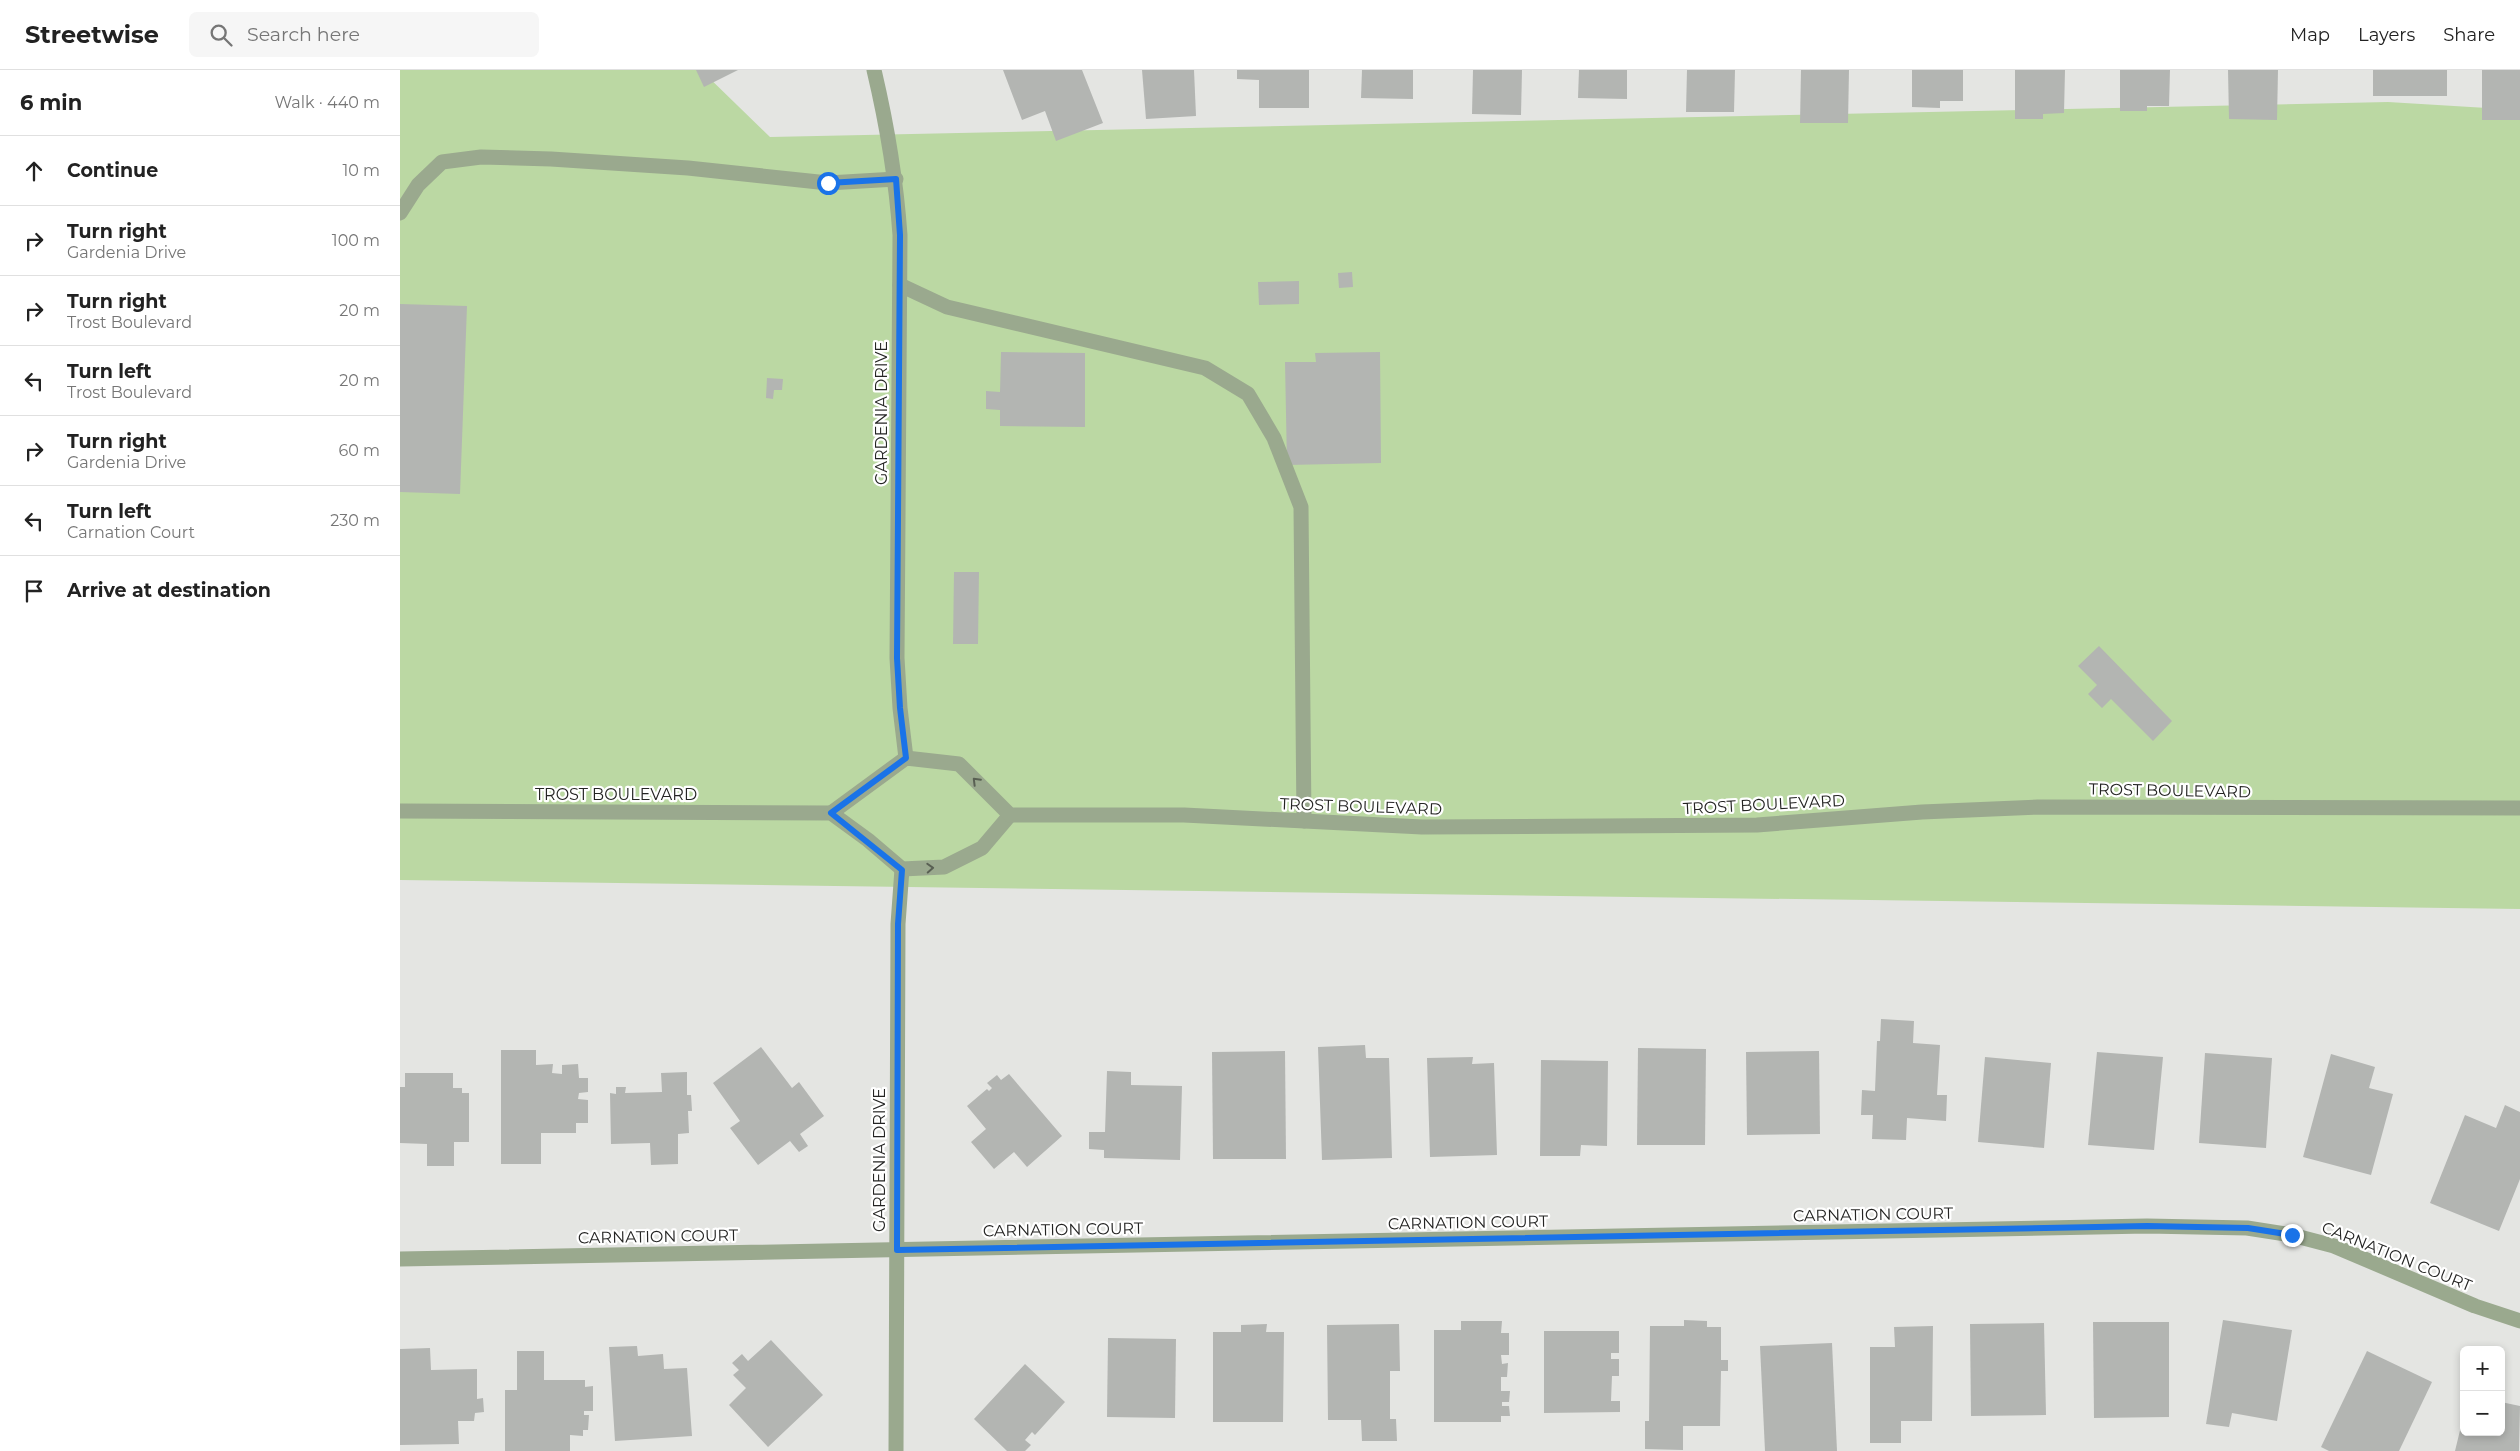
<!DOCTYPE html>
<html lang="en">
<head>
<meta charset="utf-8">
<style>
	body { margin:0; font-family:Montserrat,sans-serif; background:#f6f6f6; color:#222 }
	.controls { position:absolute; right:15px; bottom:15px; display:grid; overflow:hidden; border-radius:8px; box-shadow:0 2px 8px #0003 }
	.controls button { width:45px; height:45px; display:grid; place-items:center; padding:0; border:0; border-bottom:1px solid #e0e0e0; background:#fff; color:#222; font:25px sans-serif }
	.stop { position:absolute; width:15px; height:15px; margin:-11px; border:4px solid #1a73e8; border-radius:50%; background:#fff }
	.stop.end { background:#1a73e8; border-color:#fff; box-shadow:0 1px 5px #0008 }
	.list { margin:0; padding:0; list-style:none }
	h2 { display:flex; justify-content:space-between; align-items:center; height:65px; margin:0; padding:0 20px; font-size:21px }
	h2 small { font-size:16px; font-weight:400; color:#767676 }
	.list li { display:grid; grid-template-columns:32px 1fr auto; gap:15px; align-items:center; box-sizing:border-box; height:70px; padding:0 20px; border-top:1px solid #e0e0e0 }
	.list b { display:block; font-size:19px; white-space:nowrap }
	.list p { margin:0; font-size:16px; white-space:nowrap; color:#767676 }
	.list em { font-size:16px; font-style:normal; color:#767676 }
	.icon { flex:none; width:28px; height:28px; fill:none; stroke:currentColor; stroke-width:2; stroke-linecap:round; stroke-linejoin:round }
	.map { position:relative; flex:none; width:2120px; height:1381px; overflow:hidden }
	header { display:flex; align-items:center; gap:30px; box-sizing:border-box; height:70px; padding:0 25px; background:#fff; border-bottom:1px solid #e0e0e0 }
	header strong { font-size:24px }
	nav { display:flex; gap:28px; margin-inline-start:auto; font-size:18px }
	.search { width:350px; height:45px; background:#f6f6f6; display:flex; align-items:center; gap:12px; box-sizing:border-box; padding:0 18px; border-radius:8px; color:#767676; font-size:19px }
	main { display:flex }
	aside { flex:1; background:#fff }
	.map>svg:first-child { display:block }
	.green { fill:#bbd8a3 }
	.building { fill:#b3b5b2 }
	.lines { fill:none; stroke-linecap:round; stroke-linejoin:round }
	.lane { stroke:#9aa98e; stroke-width:15 }
	.street { stroke:#9aa98e; stroke-width:15 }
	.oneway { stroke:#596053 }
	.route { stroke:#1a73e8; stroke-width:6 }
	.labels { text-anchor:middle; stroke-width:4.5; stroke-linejoin:round; paint-order:stroke }
	.street-label { font-size:16px; fill:#242423; stroke:#fff }
</style>
</head>
<body>
<header>
<strong>Streetwise</strong>
<div class="search"><svg class="icon" aria-label="search" viewBox="0 0 24 24"><circle cx="10" cy="10" r="6"/><path d="M15 15l6 6"/></svg>Search here</div>
<nav><a>Map</a><a>Layers</a><a>Share</a></nav>
</header>
<main>
<aside>
<h2>6 min<small>Walk · 440 m</small></h2>
<ul class="list">
<li><svg class="icon" aria-label="ahead" viewBox="0 0 24 24"><path d="M12 20V5M6 11l6-6 6 6"/></svg><div><b>Continue</b></div><em>10 m</em></li>
<li><svg class="icon" aria-label="right" viewBox="0 0 24 24"><path d="M7 20v-9h11M14 6l5 5-5 5"/></svg><div><b>Turn right</b><p>Gardenia Drive</p></div><em>100 m</em></li>
<li><svg class="icon" aria-label="right" viewBox="0 0 24 24"><path d="M7 20v-9h11M14 6l5 5-5 5"/></svg><div><b>Turn right</b><p>Trost Boulevard</p></div><em>20 m</em></li>
<li><svg class="icon" aria-label="left" viewBox="0 0 24 24"><path d="M17 20v-9H6M10 6l-5 5 5 5"/></svg><div><b>Turn left</b><p>Trost Boulevard</p></div><em>20 m</em></li>
<li><svg class="icon" aria-label="right" viewBox="0 0 24 24"><path d="M7 20v-9h11M14 6l5 5-5 5"/></svg><div><b>Turn right</b><p>Gardenia Drive</p></div><em>60 m</em></li>
<li><svg class="icon" aria-label="left" viewBox="0 0 24 24"><path d="M17 20v-9H6M10 6l-5 5 5 5"/></svg><div><b>Turn left</b><p>Carnation Court</p></div><em>230 m</em></li>
<li><svg class="icon" aria-label="arrive" viewBox="0 0 24 24"><path d="M6 21V4h12l-3 4 3 4H6"/></svg><div><b>Arrive at destination</b></div></li>
</ul>
</aside>
<div class="map">
<svg width="2120" height="1381" viewBox="0 0 2120 1381">
	<rect width="100%" height="100%" fill="#e4e5e2"/>
	<polygon class="green" points="0,0 301,0 370,67 1988,32 2120,40 2120,839 0,810"/>
	<g class="building">
		<polygon points="296,0 338,0 304,17"/>
		<polygon points="603,0 682,0 703,53 656,71 645,41 622,50"/>
		<polygon points="742,0 794,0 796,46 746,49"/>
		<polygon points="837,0 909,0 909,38 859,38 859,10 837,9"/>
		<polygon points="962,0 1013,0 1013,29 961,28"/>
		<polygon points="1073,0 1122,0 1121,45 1072,44"/>
		<polygon points="1179,0 1227,0 1227,29 1178,28"/>
		<polygon points="1287,0 1335,0 1334,42 1286,42"/>
		<polygon points="1401,0 1449,0 1448,53 1400,53"/>
		<polygon points="1512,0 1563,0 1563,31 1540,31 1540,38 1512,37"/>
		<polygon points="1615,0 1665,0 1664,43 1643,44 1643,49 1615,49"/>
		<polygon points="1720,0 1770,0 1769,36 1747,36 1747,41 1720,41"/>
		<polygon points="1828,0 1878,0 1877,50 1829,49"/>
		<rect x="1973" y="0" width="74" height="26"/>
		<rect x="2082" y="0" width="38" height="50"/>
		<polygon points="952,202 953,217 939,218 938,203"/>
		<polygon points="899,211 899,234 859,235 858,212"/>
		<polygon points="0,234 67,236 60,424 0,422"/>
		<polygon points="601,282 685,283 685,357 600,356 600,340 586,339 586,321 600,322"/>
		<polygon points="980,282 981,393 887,395 885,292 916,292 915,283"/>
		<polygon points="367,308 383,309 382,320 374,320 373,329 366,328"/>
		<polygon points="554,502 579,502 578,574 553,574"/>
		<polygon points="1699,576 1772,651 1753,671 1711,629 1702,638 1688,624 1697,615 1678,596"/>
		<polygon points="1481,949 1514,951 1513,973 1540,975 1537,1025 1547,1025 1546,1051 1507,1048 1506,1070 1472,1069 1473,1045 1461,1045 1462,1020 1475,1021 1477,971 1480,971"/>
		<polygon points="965,975 966,988 989,988 992,1088 922,1090 918,977"/>
		<polygon points="361,977 392,1018 399,1012 424,1046 400,1064 408,1076 399,1082 390,1071 358,1095 330,1058 340,1051 313,1013"/>
		<polygon points="1238,978 1306,979 1305,1075 1237,1075"/>
		<polygon points="101,980 136,980 136,995 153,994 152,1003 162,1004 162,995 178,994 179,1008 188,1008 188,1022 179,1023 178,1029 188,1030 188,1053 176,1053 176,1063 141,1063 141,1094 101,1094"/>
		<polygon points="885,981 886,1089 813,1089 812,982"/>
		<polygon points="1419,981 1420,1064 1347,1065 1346,982"/>
		<polygon points="1697,982 1763,987 1754,1080 1688,1075"/>
		<polygon points="1805,983 1872,988 1866,1078 1799,1073"/>
		<polygon points="1931,984 1975,997 1969,1018 1993,1024 1971,1105 1903,1087"/>
		<polygon points="1073,987 1072,994 1094,993 1097,1085 1030,1087 1027,988"/>
		<polygon points="1585,987 1651,993 1644,1078 1578,1072"/>
		<polygon points="1141,990 1208,991 1207,1076 1181,1075 1180,1086 1140,1086"/>
		<polygon points="707,1001 731,1002 731,1015 782,1016 780,1090 704,1088 704,1080 689,1079 689,1062 705,1062"/>
		<polygon points="287,1002 287,1025 291,1025 292,1041 288,1041 289,1063 278,1064 278,1094 251,1095 250,1073 211,1074 210,1023 216,1024 216,1017 226,1017 225,1023 262,1022 261,1003"/>
		<polygon points="5,1003 53,1003 53,1018 62,1018 62,1023 69,1023 69,1072 54,1072 54,1096 27,1096 27,1074 0,1073 0,1017 5,1017"/>
		<polygon points="609,1004 662,1066 627,1097 614,1082 594,1099 571,1072 586,1059 567,1036 587,1019 589,1021 592,1018 587,1013 597,1005 601,1010"/>
		<polygon points="2105,1035 2120,1042 2120,1109 2099,1161 2030,1133 2065,1045 2096,1058"/>
		<polygon points="1284,1250 1307,1251 1307,1257 1321,1257 1321,1290 1328,1290 1328,1301 1321,1301 1320,1356 1283,1356 1283,1380 1245,1379 1245,1351 1249,1351 1250,1256 1284,1256"/>
		<polygon points="1823,1250 1892,1260 1877,1351 1832,1343 1829,1357 1806,1354"/>
		<polygon points="1061,1251 1102,1251 1101,1263 1109,1263 1109,1285 1101,1285 1102,1294 1108,1293 1107,1307 1101,1307 1101,1321 1110,1321 1109,1332 1102,1332 1102,1336 1109,1336 1110,1346 1101,1346 1101,1352 1034,1352 1034,1260 1061,1260"/>
		<polygon points="1693,1252 1769,1252 1769,1347 1694,1348"/>
		<polygon points="1644,1253 1646,1345 1571,1346 1570,1254"/>
		<polygon points="867,1254 866,1262 884,1262 883,1352 813,1352 813,1262 841,1262 841,1255"/>
		<polygon points="999,1254 1000,1301 990,1301 990,1349 996,1349 997,1371 962,1371 961,1350 928,1350 927,1255"/>
		<polygon points="1533,1256 1532,1351 1501,1351 1501,1373 1470,1373 1470,1277 1495,1277 1494,1257"/>
		<polygon points="1144,1261 1219,1261 1219,1283 1211,1283 1211,1289 1219,1289 1219,1306 1212,1306 1211,1331 1220,1331 1220,1342 1144,1343"/>
		<polygon points="708,1268 776,1269 775,1348 707,1347"/>
		<polygon points="371,1270 423,1325 368,1377 329,1335 346,1318 333,1305 339,1300 332,1293 342,1284 348,1291"/>
		<polygon points="1432,1273 1437,1381 1365,1381 1360,1276"/>
		<polygon points="237,1276 238,1286 263,1284 264,1299 287,1298 292,1366 215,1371 209,1277"/>
		<polygon points="30,1278 31,1300 77,1299 77,1329 83,1328 84,1342 75,1343 74,1351 58,1351 59,1374 0,1375 0,1279"/>
		<polygon points="117,1281 144,1281 144,1310 185,1310 185,1317 193,1316 193,1341 184,1341 184,1345 189,1345 188,1360 183,1360 183,1366 170,1365 170,1381 105,1381 105,1320 117,1320"/>
		<polygon points="1967,1281 2032,1312 1999,1381 1929,1381 1921,1377"/>
		<polygon points="625,1294 665,1332 635,1365 632,1362 625,1370 631,1375 625,1381 607,1381 574,1349"/>
		<polygon points="2101,1332 2120,1336 2119,1381 2055,1381 2063,1348 2064,1362 2101,1362"/>
	</g>
	<g class="lines">
		<g class="lane">
			<polyline points="0,143 18,115 42,92 81,87 151,89 288,98 428,113 496,109"/>
			<polyline points="500,215 547,237 805,298 848,324 874,368 901,437 904,751"/>
		</g>
		<g class="street">
			<path d="M474,0C487,55 496,108 500,165L497,588L500,638L506,688"/>
			<polyline points="0,741 431,743 468,770 502,799 544,797 582,778 610,745"/>
			<polyline points="431,743 506,688 559,694 610,745 784,745 1022,757 1357,755 1522,742 1638,737 2120,738"/>
			<polyline points="0,1189 1747,1156 1847,1158 1892,1165 1934,1176 2075,1236 2120,1251"/>
			<polyline points="496,1381 498,854 502,799"/>
		</g>
	</g>
	<defs><path id="oneway-chevron" d="M-2-3.5L2.5 0L-2 3.5" fill="none" stroke-width="1.6" stroke-linecap="round" stroke-linejoin="round" transform="scale(1.25)"/></defs>
	<g class="oneway">
		<use href="#oneway-chevron" transform="translate(576 711) rotate(-135)"/>
		<use href="#oneway-chevron" transform="translate(530 798) rotate(-3)"/>
	</g>
	<g class="lines">
		<polyline class="route" points="428,113 496,109 500,165 497,588 500,638 506,688 431,743 502,800 498,854 497,1180 1747,1156 1848,1158 1892,1165"/>
	</g>
	<g class="labels">
		<g class="street-label">
			<text transform="translate(481 343) rotate(-90)" y="6">GARDENIA DRIVE</text>
			<text transform="translate(1770 720) rotate(1)" y="6">TROST BOULEVARD</text>
			<text x="216" y="730">TROST BOULEVARD</text>
			<text transform="translate(1364 734) rotate(-3)" y="6">TROST BOULEVARD</text>
			<text transform="translate(961 736) rotate(2)" y="6">TROST BOULEVARD</text>
			<text transform="translate(479 1090) rotate(-90)" y="6">GARDENIA DRIVE</text>
			<text transform="translate(1473 1144) rotate(-1)" y="6">CARNATION COURT</text>
			<text transform="translate(1068 1152) rotate(-1)" y="6">CARNATION COURT</text>
			<text transform="translate(663 1159) rotate(-1)" y="6">CARNATION COURT</text>
			<text transform="translate(258 1166) rotate(-1)" y="6">CARNATION COURT</text>
			<text transform="translate(1997 1186) rotate(22)" y="6">CARNATION COURT</text>
		</g>
	</g>
</svg>
<div class="controls">
<button>+</button>
<button>−</button>
</div>
<div class="stop" style="left:428px;top:113px"></div>
<div class="stop end" style="left:1892px;top:1165px"></div>
</div>
</main>
</body>
</html>
